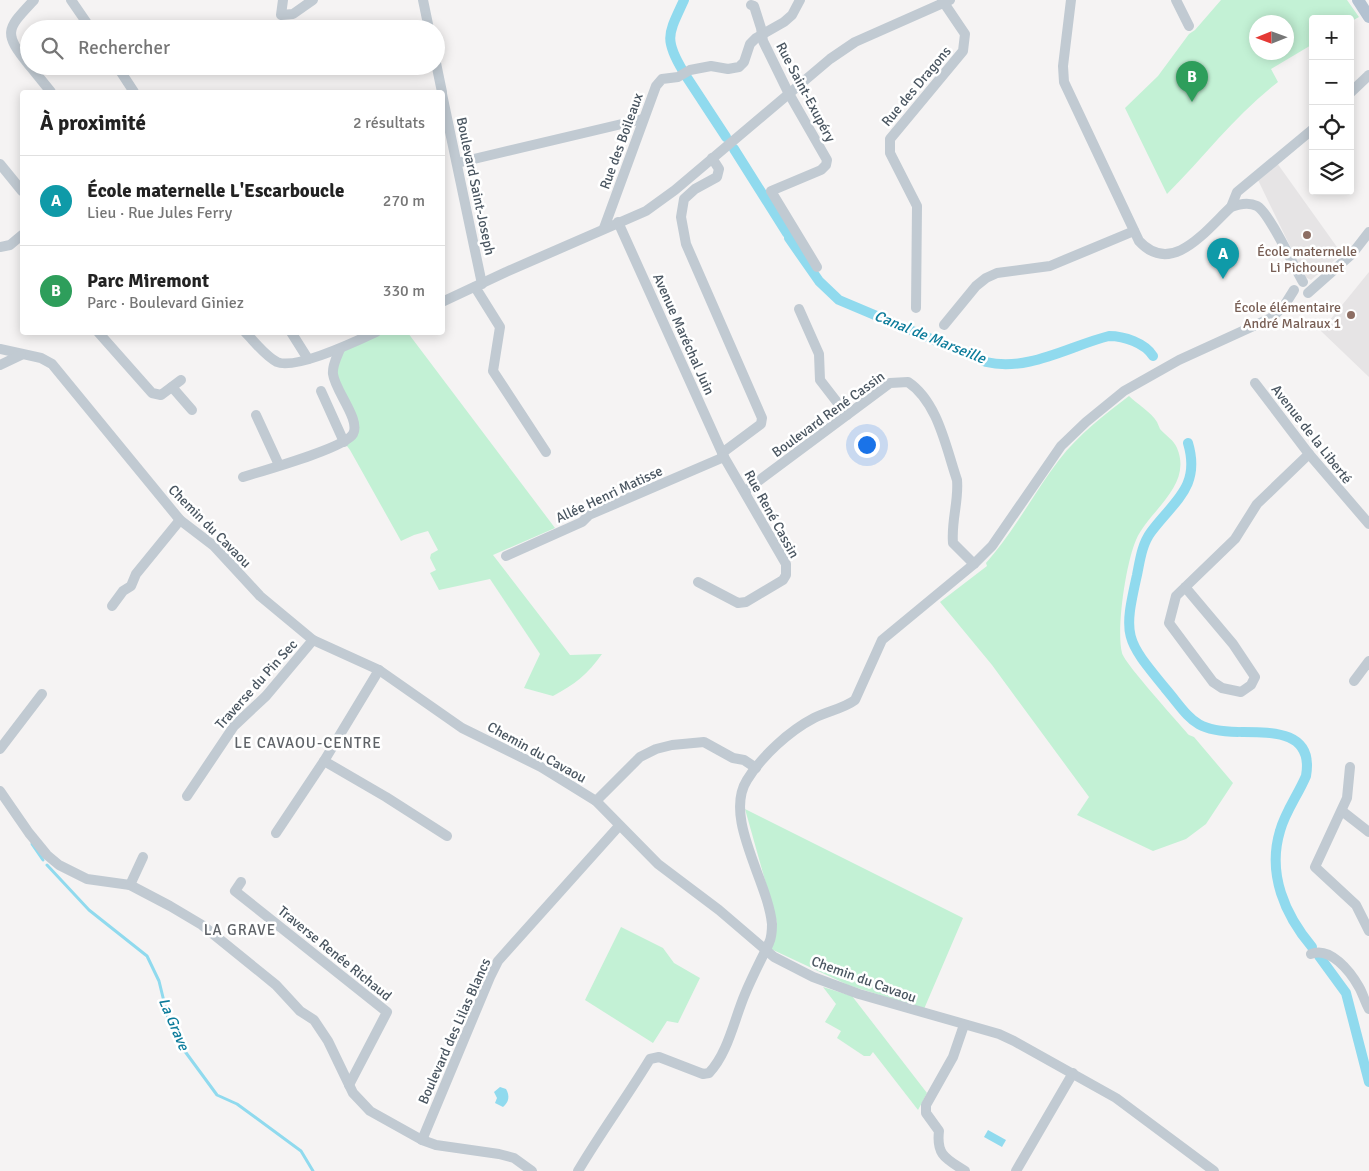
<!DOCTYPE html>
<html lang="fr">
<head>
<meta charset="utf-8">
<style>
	body { margin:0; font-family:Signika,sans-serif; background:#f2f2f2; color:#222 }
	.controls { position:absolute; right:15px; top:15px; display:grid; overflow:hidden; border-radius:5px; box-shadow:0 2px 12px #0003 }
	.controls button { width:45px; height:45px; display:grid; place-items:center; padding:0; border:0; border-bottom:1px solid #e0e0e0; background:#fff; color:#222; font:25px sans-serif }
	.compass { position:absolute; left:1249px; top:15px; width:45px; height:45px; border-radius:50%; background:#fff; box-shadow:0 2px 12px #0003; rotate:269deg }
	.you { position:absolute; left:866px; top:444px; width:18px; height:18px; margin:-12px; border:4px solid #fff; border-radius:50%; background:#1a73e8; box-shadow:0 0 0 8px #1a73e833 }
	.badge { display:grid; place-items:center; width:32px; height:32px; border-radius:50%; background:#0f766e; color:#fff; font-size:16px; font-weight:700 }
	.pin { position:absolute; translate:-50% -41px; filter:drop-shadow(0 1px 2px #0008) }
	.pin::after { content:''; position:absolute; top:26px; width:18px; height:15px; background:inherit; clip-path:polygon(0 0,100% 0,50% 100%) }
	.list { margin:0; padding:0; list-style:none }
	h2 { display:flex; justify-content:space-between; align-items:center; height:65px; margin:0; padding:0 20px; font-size:21px }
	h2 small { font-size:16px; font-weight:400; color:#767676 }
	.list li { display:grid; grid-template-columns:32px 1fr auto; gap:15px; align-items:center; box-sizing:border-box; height:90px; padding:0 20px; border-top:1px solid #e0e0e0 }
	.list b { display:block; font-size:19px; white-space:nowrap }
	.list p { margin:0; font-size:16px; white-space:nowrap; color:#767676 }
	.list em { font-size:16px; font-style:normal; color:#767676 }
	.icon { flex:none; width:28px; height:28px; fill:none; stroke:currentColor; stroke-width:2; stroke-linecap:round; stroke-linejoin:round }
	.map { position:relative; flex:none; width:1369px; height:1171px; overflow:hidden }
	.search { position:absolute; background:#fff; box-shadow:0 2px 12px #0003; left:20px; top:20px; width:425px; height:55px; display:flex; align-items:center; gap:12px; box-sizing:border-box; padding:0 18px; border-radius:28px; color:#767676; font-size:19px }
	.panel { position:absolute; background:#fff; box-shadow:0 2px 12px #0003; left:20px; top:90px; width:425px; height:245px; border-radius:5px }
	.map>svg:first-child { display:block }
	.education { fill:#e6e4e5 }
	.green { fill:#c3f1d5; fill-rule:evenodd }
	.water { fill:#90daee }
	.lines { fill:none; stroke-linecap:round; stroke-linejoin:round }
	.stream { stroke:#90daee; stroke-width:3 }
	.canal { stroke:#90daee; stroke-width:10 }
	.minor { stroke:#c1cad2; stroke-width:10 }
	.major { stroke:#b3c2d1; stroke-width:12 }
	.education-dot { fill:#8d6e63; stroke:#fff; stroke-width:2 }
	.labels { text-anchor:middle; stroke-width:5; stroke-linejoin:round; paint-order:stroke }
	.street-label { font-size:14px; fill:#4a5661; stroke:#fff }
	.education-label { font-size:14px; fill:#785e54; stroke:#fff }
	.water-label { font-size:15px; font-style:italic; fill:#0c7c9b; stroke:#fff }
	.neighbourhood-label { font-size:15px; letter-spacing:1px; fill:#5f6368; stroke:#fff }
</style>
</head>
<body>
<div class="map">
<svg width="1369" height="1171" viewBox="0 0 1369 1171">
	<rect width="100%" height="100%" fill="#f5f3f3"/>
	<g class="education">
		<polygon points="1277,163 1342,254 1311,280 1305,277 1258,180"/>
		<polygon points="1369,272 1369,377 1321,331"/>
	</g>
	<g class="green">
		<path d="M1221,0H1347L1359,17L1350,22V19H1313V44L1271,69L1278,82C1236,114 1205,156 1167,194L1125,108L1158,76L1189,34L1195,30ZM1256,22H1286V52H1256Z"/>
		<path d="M359,333H408L555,528L493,555L570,655L602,654C588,674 574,685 553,696L524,688L540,654L490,579L439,590L430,573L436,570L430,558L431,554L438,550L428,531L414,535L401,541L350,450L344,442L353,434L342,398L334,362L340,349L363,338Z"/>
		<path d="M1129,396C1137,404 1151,412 1157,422C1158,424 1159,427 1160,429C1166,436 1174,440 1177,448C1193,486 1149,510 1136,540C1126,563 1116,629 1122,653C1125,664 1178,722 1189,735L1194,737L1233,783L1206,824L1186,839L1153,851L1077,815L1089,797L992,665L940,602L987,566L986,563C1014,532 1033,494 1059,460C1078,435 1104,415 1129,396Z"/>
		<polygon points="745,809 963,918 924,1009 848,985 771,949 777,923"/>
		<polygon points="621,927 663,948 674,963 700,978 678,1023 667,1021 653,1043 585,1000"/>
		<polygon points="823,987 852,996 927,1093 918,1110 873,1052 870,1056 864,1056 837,1038 841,1031 825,1022 836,1004"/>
	</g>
	<g class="water">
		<path d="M500,1087L506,1089C510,1096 509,1102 503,1107L495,1103L497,1098L494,1092Z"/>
		<polygon points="988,1130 1006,1140 1002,1147 984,1137"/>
	</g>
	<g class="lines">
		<g class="stream">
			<polyline points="32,844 43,860"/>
			<polyline points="47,865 89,910 147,956 159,981 168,1018 181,1046 217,1095 237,1104 301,1151 313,1171"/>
		</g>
		<g class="canal">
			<path d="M683,71C663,38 669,33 684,0"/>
			<polyline points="686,76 726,137"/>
			<polyline points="734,149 787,233"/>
			<path d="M789,238L819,281L839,300L986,362C1028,372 1069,346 1109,336C1124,336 1145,343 1153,356"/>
			<path d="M1188,443C1201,487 1174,501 1151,532C1142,544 1140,560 1137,575C1123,637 1125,639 1165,688C1192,720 1193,731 1238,732"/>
			<path d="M1241,732C1272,732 1314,731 1306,776C1298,795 1285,812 1280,831C1267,874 1285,915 1312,947"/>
			<polyline points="1319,956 1346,993 1369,1082"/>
		</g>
		<g class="minor">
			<polyline points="71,0 91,29"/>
			<polyline points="283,0 281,15 293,14 313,0"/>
			<polyline points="423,0 429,29"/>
			<path d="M1071,0L1063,66L1064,82L1139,241C1172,277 1206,230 1231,207C1239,204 1249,202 1257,206C1269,212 1294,267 1303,282"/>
			<polyline points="1176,0 1189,26"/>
			<polyline points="751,5 754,6 761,28 763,41 788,92 827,160 826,165 821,170 771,191 817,267"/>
			<polyline points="436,63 442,92"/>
			<path d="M29,65C2,32 7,29 34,0"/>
			<polyline points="30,66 51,92"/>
			<polyline points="117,66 134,92"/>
			<polyline points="1350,93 1369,75"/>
			<polyline points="442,94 482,284"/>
			<polyline points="712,158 719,169 717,177 695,189 684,199 681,217 686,244 762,418 761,424 722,453"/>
			<polyline points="457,163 643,119"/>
			<polyline points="0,164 22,191"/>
			<polyline points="1231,207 1237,192 1313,129"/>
			<polyline points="618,222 724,457 786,564 786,575 783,580 746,602 738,603 698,582"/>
			<polyline points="604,228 656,86 662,79 678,77 690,70 711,66 728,69 739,67 744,62 750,44 756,38 784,22 792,15 800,0"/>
			<polyline points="0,247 10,245 22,235"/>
			<polyline points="475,287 500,327 493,371 546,452"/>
			<polyline points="1308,293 1352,254 1369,232"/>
			<polyline points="442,302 506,272 646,211 675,190 830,59 855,42 950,0"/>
			<polyline points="916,308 917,206 890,153 890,139 963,51 965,34 942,0"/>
			<polyline points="799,309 819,354 820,380 847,415"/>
			<polyline points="944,325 976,286 986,278 997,273 1050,266 1134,231"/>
			<polyline points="98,332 152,393 161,395 181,380"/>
			<path d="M245,332C254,341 265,356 277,362C295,370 357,341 376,332"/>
			<polyline points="291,332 308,359"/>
			<polyline points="0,349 41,358 52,364 180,520 214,546 260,596 313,640 379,670 462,728 541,767 596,801 658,864 719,910 774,957 813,977 859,994 999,1034 1014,1041 1116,1098 1214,1171"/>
			<polyline points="0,365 21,355"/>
			<polyline points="1255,383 1309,454 1369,524"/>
			<polyline points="172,387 192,410"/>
			<polyline points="321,391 344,442"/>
			<polyline points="256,415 279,465"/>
			<path d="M243,477C262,471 345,448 353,434C361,420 335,391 333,374C332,365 337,357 340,349"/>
			<path d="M745,491L890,383L908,382C938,402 946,448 957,480C959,501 951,521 953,543L974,564"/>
			<polyline points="506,556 582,522 589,515 724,457"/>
			<polyline points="1185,587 1233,644 1255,677 1251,685 1241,692 1222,688 1213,682 1169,623 1176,596 1235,539 1257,504 1309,454"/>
			<polyline points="112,606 123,591 131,586 136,574 180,520"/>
			<polyline points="1354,681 1369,661"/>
			<polyline points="0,749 42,694"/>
			<polyline points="324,761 386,797 447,836"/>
			<polyline points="1350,767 1347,798 1315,867 1356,905 1369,931"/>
			<polyline points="0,791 29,833 47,855 59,865 87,879 130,885 170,906 202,925 276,985 300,1011 314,1020 328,1041 353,1093 370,1111 422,1140 436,1145 499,1154 514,1158 532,1171"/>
			<polyline points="187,796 234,726 266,696 313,640"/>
			<polyline points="596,801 640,757 656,749 672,745 704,742 733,758 744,760 756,768"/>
			<polyline points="1342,811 1369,832"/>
			<polyline points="276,833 324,761 379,670"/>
			<polyline points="241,882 235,891 387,1012 349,1085"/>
			<polyline points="130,885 143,857"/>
			<path d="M1311,954C1330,946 1350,971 1359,987C1363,994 1365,1002 1369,1009"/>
			<path d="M964,1025L953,1057L926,1105V1113L939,1131C936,1156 947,1159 965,1171"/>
			<polyline points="422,1140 490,977 498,961 619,826"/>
			<path d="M578,1171C601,1132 627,1097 650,1059L659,1057L703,1074L709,1073C728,1053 734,1020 745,994C752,977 761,960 769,943C772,937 772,931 772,924C768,881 723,818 747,780C762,756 789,731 814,718C827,711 843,709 855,700L882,640L974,564L992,546L1061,446L1086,422L1124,391L1179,360L1271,318L1284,306L1294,290"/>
			<polyline points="1016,1171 1073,1073"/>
		</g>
		<polyline class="major" points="1358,0 1369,17"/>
	</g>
	<g class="education-dot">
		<circle cx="1307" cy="235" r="5"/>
		<circle cx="1351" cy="315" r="5"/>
	</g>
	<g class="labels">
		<g class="street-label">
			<text transform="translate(916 86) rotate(-50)" y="5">Rue des Dragons</text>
			<text transform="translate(806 92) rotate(62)" y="5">Rue Saint-Exupéry</text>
			<text transform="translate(621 141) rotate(-70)" y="5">Rue des Boileaux</text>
			<text transform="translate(476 186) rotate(78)" y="5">Boulevard Saint-Joseph</text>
			<text transform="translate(684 334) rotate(66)" y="5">Avenue Maréchal Juin</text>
			<text transform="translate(828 414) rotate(-36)" y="5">Boulevard René Cassin</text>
			<text transform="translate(1312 434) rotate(52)" y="5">Avenue de la Liberté</text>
			<text transform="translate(609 494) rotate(-25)" y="5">Allée Henri Matisse</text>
			<text transform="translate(772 514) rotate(61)" y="5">Rue René Cassin</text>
			<text transform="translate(210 526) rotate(45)" y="5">Chemin du Cavaou</text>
			<text transform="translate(256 684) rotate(-48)" y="5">Traverse du Pin Sec</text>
			<text transform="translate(537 752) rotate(29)" y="5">Chemin du Cavaou</text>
			<text transform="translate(335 953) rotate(39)" y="5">Traverse Renée Richaud</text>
			<text transform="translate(864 979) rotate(20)" y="5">Chemin du Cavaou</text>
			<text transform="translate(454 1031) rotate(-66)" y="5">Boulevard des Lilas Blancs</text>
		</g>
		<g class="education-label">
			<text x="1307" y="256">École maternelle<tspan x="1307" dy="16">Li Pichounet</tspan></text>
			<text x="1341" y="312" text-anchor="end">École élémentaire<tspan x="1341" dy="16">André Malraux 1</tspan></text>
		</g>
		<g class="water-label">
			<text transform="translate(930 337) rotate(22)" y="5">Canal de Marseille</text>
			<text transform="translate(174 1024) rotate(67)" y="5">La Grave</text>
		</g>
		<g class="neighbourhood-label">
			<text x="308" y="748">LE CAVAOU-CENTRE</text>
			<text x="240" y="935">LA GRAVE</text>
		</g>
	</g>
</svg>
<div class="controls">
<button>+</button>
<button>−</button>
<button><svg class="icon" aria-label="locate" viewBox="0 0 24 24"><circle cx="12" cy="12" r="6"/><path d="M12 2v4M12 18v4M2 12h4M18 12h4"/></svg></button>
<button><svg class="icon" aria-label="layers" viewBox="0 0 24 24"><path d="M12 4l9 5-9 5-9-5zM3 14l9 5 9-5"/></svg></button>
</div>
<svg class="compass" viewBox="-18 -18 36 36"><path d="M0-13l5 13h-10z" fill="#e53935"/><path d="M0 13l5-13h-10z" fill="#767676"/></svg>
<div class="you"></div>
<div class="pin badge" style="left:1223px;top:279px;background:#0f9aa8">A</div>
<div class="pin badge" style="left:1192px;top:102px;background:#2e9e5b">B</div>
<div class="search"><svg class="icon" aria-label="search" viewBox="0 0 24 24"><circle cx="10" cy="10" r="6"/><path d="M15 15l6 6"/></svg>Rechercher</div>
<section class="panel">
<h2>À proximité<small>2 résultats</small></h2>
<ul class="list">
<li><span class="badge" style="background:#0f9aa8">A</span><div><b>École maternelle L'Escarboucle</b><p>Lieu · Rue Jules Ferry</p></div><em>270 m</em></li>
<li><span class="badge" style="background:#2e9e5b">B</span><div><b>Parc Miremont</b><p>Parc · Boulevard Giniez</p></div><em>330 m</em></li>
</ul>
</section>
</div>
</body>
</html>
